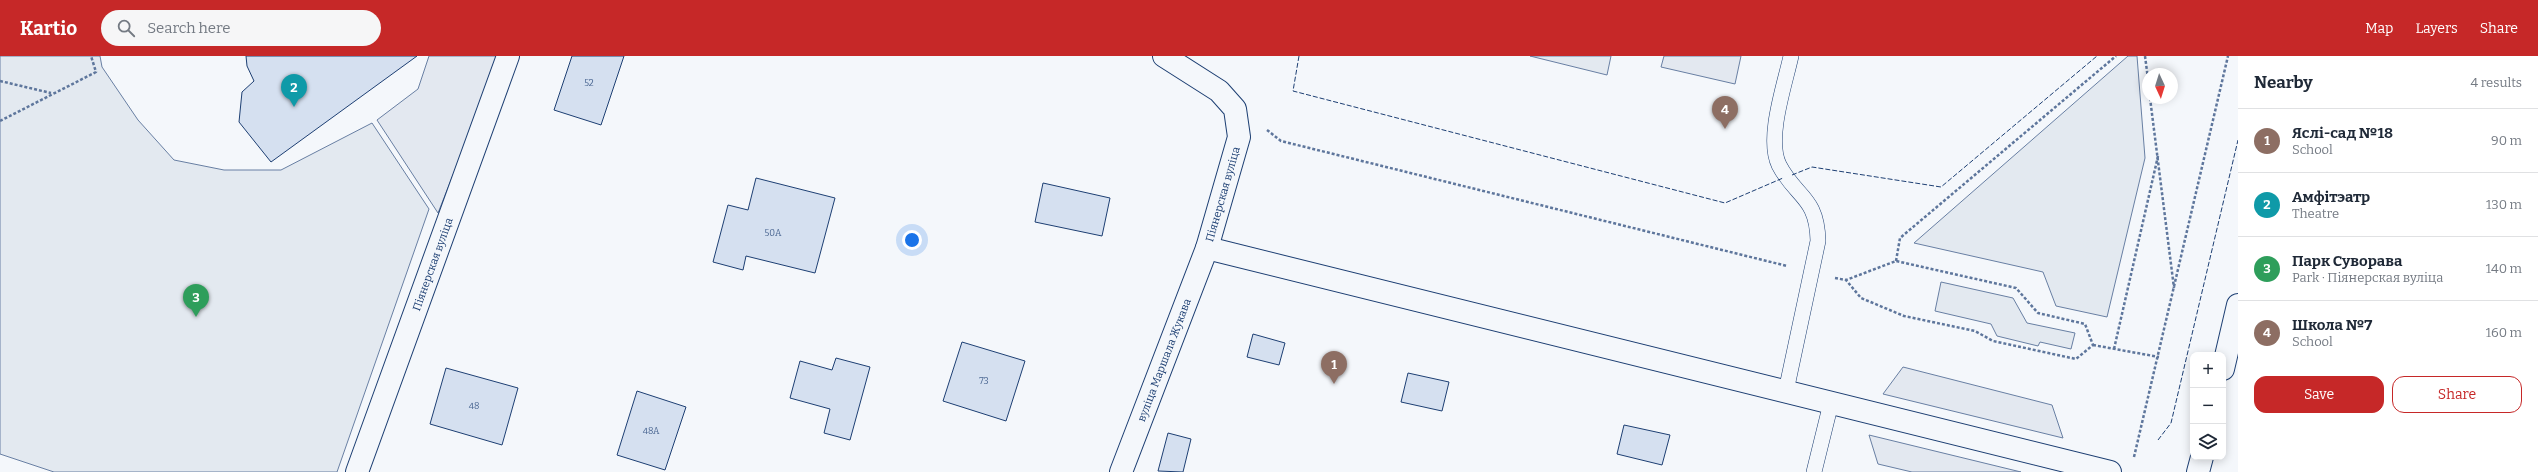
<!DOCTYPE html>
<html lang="en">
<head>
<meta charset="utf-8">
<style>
	body { margin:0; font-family:Bitter,serif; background:#f6f6f7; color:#1f2937 }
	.controls { position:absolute; right:12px; bottom:12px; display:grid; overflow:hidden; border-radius:8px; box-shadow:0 2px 10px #0003 }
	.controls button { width:36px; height:36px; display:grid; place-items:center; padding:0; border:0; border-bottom:1px solid #e0e1e3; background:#fff; color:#1f2937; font:20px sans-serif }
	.compass { position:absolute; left:2142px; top:12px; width:36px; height:36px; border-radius:50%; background:#fff; box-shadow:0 2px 10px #0003; rotate:176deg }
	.you { position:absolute; left:912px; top:184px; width:14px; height:14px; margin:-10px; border:3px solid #fff; border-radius:50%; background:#1a73e8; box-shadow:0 0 0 6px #1a73e833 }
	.badge { display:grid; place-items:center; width:26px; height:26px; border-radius:50%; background:#c62828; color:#fff; font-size:13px; font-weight:700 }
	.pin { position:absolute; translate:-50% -33px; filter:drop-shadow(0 1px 2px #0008) }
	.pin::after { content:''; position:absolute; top:21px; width:14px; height:12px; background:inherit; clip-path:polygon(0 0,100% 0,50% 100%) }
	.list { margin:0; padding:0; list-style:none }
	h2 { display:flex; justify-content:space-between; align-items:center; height:52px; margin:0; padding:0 16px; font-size:17px }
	h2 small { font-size:13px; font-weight:400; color:#747a83 }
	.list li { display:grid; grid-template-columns:26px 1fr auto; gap:12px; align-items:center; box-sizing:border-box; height:64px; padding:0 16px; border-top:1px solid #e0e1e3 }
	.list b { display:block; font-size:15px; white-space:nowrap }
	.list p { margin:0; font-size:13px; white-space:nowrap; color:#747a83 }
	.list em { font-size:13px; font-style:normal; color:#747a83 }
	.actions { display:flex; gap:8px; padding:12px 16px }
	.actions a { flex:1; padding:9px 0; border:1px solid #c62828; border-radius:12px; text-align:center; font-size:14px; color:#c62828 }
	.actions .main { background:#c62828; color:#fff }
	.icon { flex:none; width:22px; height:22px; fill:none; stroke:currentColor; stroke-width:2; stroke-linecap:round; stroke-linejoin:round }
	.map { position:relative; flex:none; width:2238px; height:416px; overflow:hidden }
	header { display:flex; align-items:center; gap:24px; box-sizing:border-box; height:56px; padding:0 20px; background:#c62828; color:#fff }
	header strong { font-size:19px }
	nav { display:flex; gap:22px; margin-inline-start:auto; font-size:14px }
	.search { width:280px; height:36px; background:#f6f6f7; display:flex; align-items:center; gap:10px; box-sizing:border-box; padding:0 14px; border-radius:22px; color:#747a83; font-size:15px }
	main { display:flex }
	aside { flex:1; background:#fff }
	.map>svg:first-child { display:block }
	.green { fill:#e3e9f0; stroke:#687fa3 }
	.parking { fill:#e3e8f0; stroke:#687fa3 }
	.building { fill:#d5e0f0; stroke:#1d3f73 }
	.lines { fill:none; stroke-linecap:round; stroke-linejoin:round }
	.service-casing { stroke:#1d3f73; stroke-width:16 }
	.minor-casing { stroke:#1d3f73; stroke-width:24 }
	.primary-casing { stroke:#1d3f73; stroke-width:24 }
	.path { stroke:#5e769c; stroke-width:2.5; stroke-dasharray:3 2; stroke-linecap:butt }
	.service { stroke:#f4f7fb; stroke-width:15 }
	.minor { stroke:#f4f7fb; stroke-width:22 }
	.primary { stroke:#f4f7fb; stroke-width:22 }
	.fence { stroke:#1d3f73; stroke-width:1; stroke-dasharray:5 2; stroke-linecap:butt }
	.labels { text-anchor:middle; stroke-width:3; stroke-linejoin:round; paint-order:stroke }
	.number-label { font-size:9px; fill:#4b6792 }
	.street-label { font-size:11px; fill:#1d3f73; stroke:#f4f7fb }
</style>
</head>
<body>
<header>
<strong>Kartio</strong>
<div class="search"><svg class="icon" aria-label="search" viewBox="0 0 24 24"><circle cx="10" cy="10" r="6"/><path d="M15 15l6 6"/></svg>Search here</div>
<nav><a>Map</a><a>Layers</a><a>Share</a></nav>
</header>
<main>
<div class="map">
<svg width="2238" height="416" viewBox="0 0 2238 416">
	<rect width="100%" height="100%" fill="#f4f7fb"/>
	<g class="green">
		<polygon points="0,0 100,0 102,11 138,64 174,104 224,114 281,114 372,67 429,153 337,416 54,416 0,398"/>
		<polygon points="1530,0 1611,0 1607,19"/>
		<polygon points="2128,0 2137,0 2145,102 2107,261 2056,250 2043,216 1914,187"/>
		<polygon points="1941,226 2013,242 2027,267 2075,277 2071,293 2040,286 2038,290 1997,280 1991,268 1935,255"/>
	</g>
	<g class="parking">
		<polygon points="429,0 500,0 438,157 377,64 418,33"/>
		<polygon points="1664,0 1741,0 1735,28 1661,11"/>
		<polygon points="1903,311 2052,349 2063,382 1883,338"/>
		<polygon points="1869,379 2021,416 1912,416 1878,408"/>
	</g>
	<g class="building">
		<polygon points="246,0 417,0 271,106 239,66 242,36 254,25 247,10"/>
		<polygon points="572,0 624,0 601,69 554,54"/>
		<polygon points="756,122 835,142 815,217 746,200 743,214 713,206 728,149 748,154"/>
		<polygon points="1043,127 1110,142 1102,180 1035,166"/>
		<polygon points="1253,278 1285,287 1279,309 1247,301"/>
		<polygon points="962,286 1025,305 1006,365 943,345"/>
		<polygon points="836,302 870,311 850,384 824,377 830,353 790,342 800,305 832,314"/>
		<polygon points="446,312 518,332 502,389 430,368"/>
		<polygon points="1408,317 1449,326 1442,355 1401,346"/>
		<polygon points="637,335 686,351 665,414 617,399"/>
		<polygon points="1624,369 1670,379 1662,409 1617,398"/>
		<polygon points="1168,377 1191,383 1183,416 1158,415"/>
	</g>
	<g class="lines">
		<defs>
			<g id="service">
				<path d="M1786,335L1818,185C1817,140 1796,142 1779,109C1766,82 1785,28 1791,0"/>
				<polyline points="1814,416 1831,347"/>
			</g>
			<g id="minor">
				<polyline points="1207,192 2110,416"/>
				<path id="s1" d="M357,416L508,0"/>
				<path id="s2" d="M1121,416L1207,192L1239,81L1235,53L1219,35L1164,0"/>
			</g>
			<g id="primary">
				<polyline points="2223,313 2238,249"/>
				<polyline points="2198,416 2202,401"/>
			</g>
		</defs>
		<use href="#service" class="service-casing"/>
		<use href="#minor" class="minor-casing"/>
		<use href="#primary" class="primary-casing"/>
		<g class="path">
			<polyline points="2145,0 2148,23"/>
			<polyline points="0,25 51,37"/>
			<polyline points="2150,42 2174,232"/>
			<polyline points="0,65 96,16 91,0"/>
			<polyline points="1267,74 1281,85 1787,210"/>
			<polyline points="1896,205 1900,182 2116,0"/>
			<polyline points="1835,222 1846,224 1861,242 1904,260 1975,275 1993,285 2076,303 2093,289 2085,268 2038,257 2016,232 1896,205 1846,224"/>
			<polyline points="2093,289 2159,301"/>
			<polyline points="2114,293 2158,100"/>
			<polyline points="2134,401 2228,0"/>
		</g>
		<use href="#service" class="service"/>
		<use href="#minor" class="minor"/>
		<use href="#primary" class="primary"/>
		<g class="fence">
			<polyline points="1299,0 1293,35 1725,147 1783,122"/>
			<polyline points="1792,119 1812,111 1941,131 2097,0"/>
			<polyline points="2158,384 2171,367 2238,84"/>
		</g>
	</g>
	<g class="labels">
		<g class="number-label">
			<text x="589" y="30">52</text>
			<text x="773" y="180">50А</text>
			<text x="984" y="328">73</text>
			<text x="474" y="353">48</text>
			<text x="651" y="378">48А</text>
		</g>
		<g class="street-label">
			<text dy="4" stroke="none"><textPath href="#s2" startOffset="296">Піянерская вуліца</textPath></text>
			<text dy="4" stroke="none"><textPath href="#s1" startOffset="221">Піянерская вуліца</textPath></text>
			<text dy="4" stroke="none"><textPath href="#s2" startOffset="120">вуліца Маршала Жукава</textPath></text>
		</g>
	</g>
</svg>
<div class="controls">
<button>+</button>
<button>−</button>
<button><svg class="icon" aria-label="layers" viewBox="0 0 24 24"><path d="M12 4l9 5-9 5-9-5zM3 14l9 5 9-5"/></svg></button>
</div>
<svg class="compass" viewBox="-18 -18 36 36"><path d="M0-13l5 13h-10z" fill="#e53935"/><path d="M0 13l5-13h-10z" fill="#747a83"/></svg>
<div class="you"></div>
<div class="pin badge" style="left:1334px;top:328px;background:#8d6e63">1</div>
<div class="pin badge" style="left:294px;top:51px;background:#0f9aa8">2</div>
<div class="pin badge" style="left:196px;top:261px;background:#2e9e5b">3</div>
<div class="pin badge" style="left:1725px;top:73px;background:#8d6e63">4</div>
</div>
<aside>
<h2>Nearby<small>4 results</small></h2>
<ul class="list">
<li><span class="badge" style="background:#8d6e63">1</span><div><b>Яслі-сад №18</b><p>School</p></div><em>90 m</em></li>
<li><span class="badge" style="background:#0f9aa8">2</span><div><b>Амфітэатр</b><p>Theatre</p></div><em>130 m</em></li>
<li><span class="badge" style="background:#2e9e5b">3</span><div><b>Парк Суворава</b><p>Park · Піянерская вуліца</p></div><em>140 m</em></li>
<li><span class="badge" style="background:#8d6e63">4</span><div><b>Школа №7</b><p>School</p></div><em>160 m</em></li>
</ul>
<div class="actions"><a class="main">Save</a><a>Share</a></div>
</aside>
</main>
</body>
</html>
